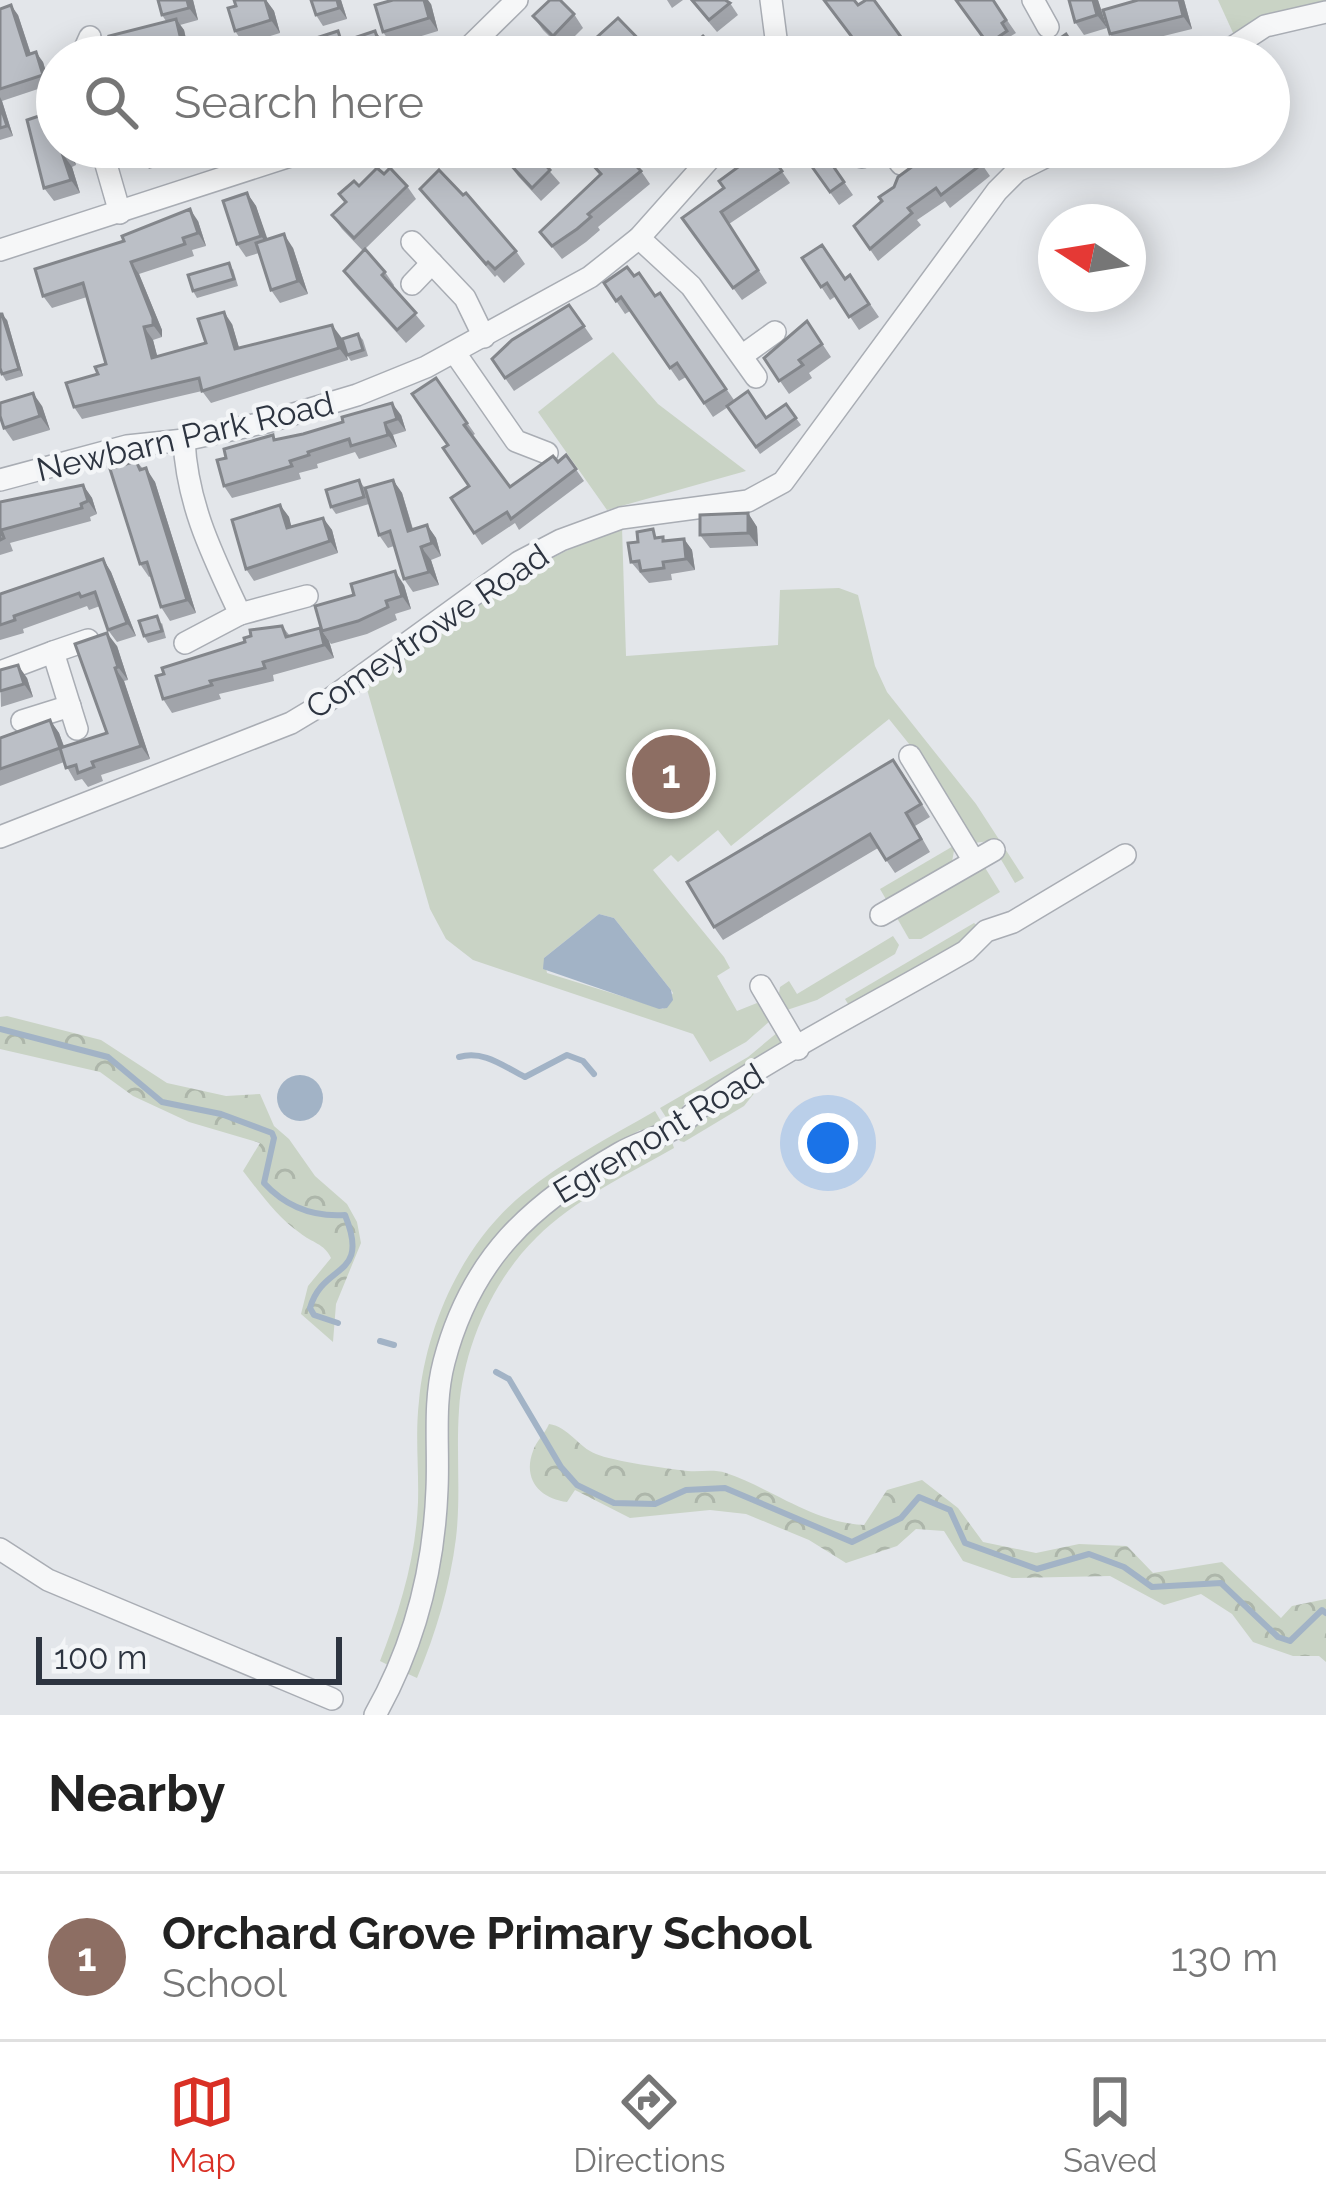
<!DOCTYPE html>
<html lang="en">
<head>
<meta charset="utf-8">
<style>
	body { margin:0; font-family:Raleway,sans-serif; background:#f2f2f2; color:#222 }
	.compass { position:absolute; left:1038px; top:204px; width:108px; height:108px; border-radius:50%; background:#fff; box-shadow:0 6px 30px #0003; rotate:282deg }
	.scale { position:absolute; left:36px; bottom:30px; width:306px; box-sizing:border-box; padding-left:12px; border:6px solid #2d3440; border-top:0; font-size:33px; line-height:42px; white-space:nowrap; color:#2d3440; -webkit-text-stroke:9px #f3f5f7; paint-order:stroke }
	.you { position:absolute; left:828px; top:1143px; width:42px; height:42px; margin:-30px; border:9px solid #fff; border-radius:50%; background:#1a73e8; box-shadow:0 0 0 18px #1a73e833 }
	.badge { display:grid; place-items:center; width:78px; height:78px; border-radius:50%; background:#d93025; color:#fff; font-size:39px; font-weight:700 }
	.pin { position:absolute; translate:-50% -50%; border:6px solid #fff; box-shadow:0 3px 12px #0006 }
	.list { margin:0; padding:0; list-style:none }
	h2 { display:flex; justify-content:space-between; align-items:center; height:156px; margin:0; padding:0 48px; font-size:51px }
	h2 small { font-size:39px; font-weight:400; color:#767676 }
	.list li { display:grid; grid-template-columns:78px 1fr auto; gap:36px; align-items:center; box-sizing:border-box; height:168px; padding:0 48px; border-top:3px solid #e0e0e0 }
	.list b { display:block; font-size:45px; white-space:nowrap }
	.list p { margin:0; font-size:39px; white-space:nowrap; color:#767676 }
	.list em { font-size:39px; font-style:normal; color:#767676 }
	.icon { flex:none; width:66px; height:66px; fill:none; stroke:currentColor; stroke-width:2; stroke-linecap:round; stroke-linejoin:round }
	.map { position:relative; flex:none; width:1326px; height:1715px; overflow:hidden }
	.search { position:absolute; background:#fff; box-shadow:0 6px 30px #0003; left:36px; right:36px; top:36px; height:132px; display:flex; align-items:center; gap:30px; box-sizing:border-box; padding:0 42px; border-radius:66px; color:#767676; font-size:45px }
	.sheet { height:324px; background:#fff }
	nav { display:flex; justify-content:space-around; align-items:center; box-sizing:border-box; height:168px; border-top:3px solid #e0e0e0; background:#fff; font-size:33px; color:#767676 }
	nav a { display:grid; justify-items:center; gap:6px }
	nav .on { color:#d93025 }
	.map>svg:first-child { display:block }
	.green { fill:#c9d3c5; fill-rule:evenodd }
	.forest { fill:url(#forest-crowns) }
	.water { fill:#a2b3c6 }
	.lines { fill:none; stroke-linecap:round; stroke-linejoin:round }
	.stream { stroke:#a2b3c6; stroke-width:6 }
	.minor-casing { stroke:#a9adb4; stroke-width:24 }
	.minor { stroke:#f6f7f8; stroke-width:21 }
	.wall { fill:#a1a4aa }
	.shaded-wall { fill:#83868b }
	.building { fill:#bbbfc6; stroke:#83868b; stroke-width:3 }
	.labels { text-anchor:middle; stroke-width:9; stroke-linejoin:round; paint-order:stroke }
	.street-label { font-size:33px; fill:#2d3440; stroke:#f3f5f7 }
</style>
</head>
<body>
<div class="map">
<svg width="1326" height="1715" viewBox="0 0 1326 1715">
	<defs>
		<pattern id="forest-crowns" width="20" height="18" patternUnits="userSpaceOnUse" patternTransform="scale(3)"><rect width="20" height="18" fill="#c9d3c5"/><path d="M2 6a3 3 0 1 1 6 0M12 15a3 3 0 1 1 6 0" fill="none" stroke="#adb6aa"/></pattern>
	</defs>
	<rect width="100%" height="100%" fill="#e3e6ea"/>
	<g class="green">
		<polygon points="1218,0 1326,0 1326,2 1265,15 1234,35"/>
		<polygon points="613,352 658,404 746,471 607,510 538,412"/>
		<path d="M622,527L626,656L778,645L780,590L839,588L858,595L875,666L887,692L976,804L1024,878L1015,883L990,841L974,843L926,765L889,719L731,846L718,830L678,862L671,855L653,870L724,957L730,968L717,976L737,1011L757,1003L771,1020L746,1042L710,1062L693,1034L473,960L446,939L430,909L364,679C447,622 527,562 622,527ZM599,914L614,918L671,990L673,993L663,1009L547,973L544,958Z"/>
		<polygon points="955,845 952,862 887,901 880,889"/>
		<polygon points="984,866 1000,892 921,939 909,939 897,918"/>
		<polygon points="974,923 981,929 850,1007 845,999"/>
		<polygon points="893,936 899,945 895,954 817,1000 787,1010 779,993 780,987 789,981 797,994"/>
		<polygon points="778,1032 781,1040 777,1050 684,1104 680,1120 671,1125 660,1108 748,1057"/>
		<polygon points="764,1081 744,1106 684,1142 680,1141 675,1133"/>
		<path d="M655,1111L665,1128L656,1134L640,1130C541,1187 468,1233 440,1352C435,1369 429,1387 427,1405C425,1429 428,1454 428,1478C427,1544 412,1604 388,1665L380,1661C400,1610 416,1557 418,1502C419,1468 415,1435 419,1401C426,1325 463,1243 523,1194C563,1161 610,1137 655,1111Z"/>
		<path d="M670,1136L674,1148C627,1175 575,1199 536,1238C492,1281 463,1349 459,1410C456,1453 461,1495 456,1538C450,1586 436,1633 417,1678L406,1673C422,1630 438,1587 444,1541C449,1499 443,1456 447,1413C452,1348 478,1279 525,1232C566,1191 620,1165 670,1136Z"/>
	</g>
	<g class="forest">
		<path d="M7,1016L101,1040L167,1083L226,1096L260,1094L274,1126L289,1139L315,1176L347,1204L357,1222L361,1243L336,1304L333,1342L301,1314L308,1286L331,1258C324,1243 312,1243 300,1233C277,1217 260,1193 243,1171L260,1143L189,1122L133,1096L100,1072L0,1049V1017Z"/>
		<path d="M549,1424C569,1427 578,1447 596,1454C612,1461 669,1469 688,1471C701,1472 714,1469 726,1473C773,1489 812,1522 864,1525L887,1490L922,1480L958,1508L983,1542L1036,1553L1079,1544L1127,1546L1153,1573L1222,1562L1281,1618L1292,1606L1326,1599V1662L1319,1656H1293L1253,1642L1232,1614L1201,1594L1164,1605L1110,1576L1012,1578L963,1561L944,1531L916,1529L897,1546L846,1563L809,1540L746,1514L710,1510L630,1518L575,1490L567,1502C541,1499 522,1480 533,1451C536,1441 545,1434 549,1424Z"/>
	</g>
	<g class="water">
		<polygon points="599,914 614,918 671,990 673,1000 667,1008 659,1009 543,969 544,958"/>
		<circle cx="300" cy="1098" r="23"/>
	</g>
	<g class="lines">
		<g class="stream">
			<path d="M0,1029L108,1057L162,1102L221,1114L272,1133L274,1138L264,1183C286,1207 314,1217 345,1215C371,1279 323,1262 310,1308L314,1315L338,1323"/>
			<path d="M459,1057C484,1050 503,1066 525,1077L567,1055L583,1061L594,1074"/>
			<polyline points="380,1341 394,1345"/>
			<polyline points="496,1372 509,1379 561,1467 577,1485 614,1503 655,1504 686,1490 725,1488 852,1542 901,1518 919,1497 950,1510 965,1543 1037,1569 1089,1554 1124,1567 1152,1587 1221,1583 1278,1637 1290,1641 1322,1610 1326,1613"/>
		</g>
		<defs>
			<g id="minor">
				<polyline points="771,0 777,46 773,57"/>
				<polyline points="1033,0 1048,27"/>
				<polyline points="481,38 499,57"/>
				<polyline points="777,46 810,57"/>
				<polyline points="81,57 90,37"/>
				<polyline points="459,57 517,0"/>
				<polyline points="1218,57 1265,26 1326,12"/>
				<polyline points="101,147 120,213"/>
				<polyline points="889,147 901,164"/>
				<polyline points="862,157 876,147"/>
				<polyline points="639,238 691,286 756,377"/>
				<polyline points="412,242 465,298 484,337"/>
				<polyline points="0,250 318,147"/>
				<polyline points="412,284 432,263"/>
				<polyline points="455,353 516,441 547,453"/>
				<polyline points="743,355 775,332"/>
				<path d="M184,440C187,505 213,556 240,614L307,596"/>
				<polyline points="0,480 127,446 184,440 267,422 357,395 426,367 590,277 639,238 720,147"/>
				<polyline points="185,643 240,614"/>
				<polyline points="53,652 88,640"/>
				<polyline points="0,672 53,652 77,729"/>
				<polyline points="22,721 70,706"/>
				<polyline points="910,756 974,861"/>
				<polyline points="0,837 291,723 326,702 519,562 561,540 621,518 748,501 783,482 997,191 1017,171 1065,147"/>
				<polyline points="881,915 994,850"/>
				<polyline points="761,986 798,1049"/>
				<polyline points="0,1549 48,1580 332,1699"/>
				<path d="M375,1715C414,1646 434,1568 437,1489C439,1446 433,1404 444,1362C471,1258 531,1204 620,1153C639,1142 660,1138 678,1126C688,1119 696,1110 706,1103C788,1047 880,1001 966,951L986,931L1013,922L1125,855"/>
			</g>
		</defs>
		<use href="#minor" class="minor-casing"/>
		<use href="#minor" class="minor"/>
	</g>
	<g class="wall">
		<polygon points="158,0 193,0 198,20 180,25 184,30 190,57 115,57 166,21 162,15"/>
		<polygon points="266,0 274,11 280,33 244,44 235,31"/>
		<polygon points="311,0 341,0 347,19 323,26 316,15"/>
		<polygon points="667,0 683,0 672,8"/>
		<polygon points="690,0 725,0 730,3 738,15 717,32"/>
		<polygon points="823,0 858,5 874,0 909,50 900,56 901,57 867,57"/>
		<polygon points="956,0 993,0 1016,33 1011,36 1017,45 997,57"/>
		<polygon points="1069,0 1098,0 1107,28 1084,35 1075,22"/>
		<polygon points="1184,0 1192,29 1119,47 1110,34"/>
		<polygon points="431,4 438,31 392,45 383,32"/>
		<polygon points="0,9 18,15 31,54 43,62 50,85 2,101 13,136 0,140"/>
		<polygon points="574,14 583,28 562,49 543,30 533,16"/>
		<polygon points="375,31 385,44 388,57 347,57 346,54 337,57 319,57 318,55 343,38 344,41"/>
		<polygon points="57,89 57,147 70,147 76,165 72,167 80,193 54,201 44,188 51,113"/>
		<polygon points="171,147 175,161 149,169 135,149"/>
		<polygon points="500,147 534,147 531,150 560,183 541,201 518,176 508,162 511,160"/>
		<polygon points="765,147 790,183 729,224 767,283 742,300 682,218 724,188"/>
		<polygon points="804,147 834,147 825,154 853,195 839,205 805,157 809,154"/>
		<polygon points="970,147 990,176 950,208 945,201 917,220 921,225 878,261 854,226"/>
		<polygon points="591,163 641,171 650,184 598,227 600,230 586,242 562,259 540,232 600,175"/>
		<polygon points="384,174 407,186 416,199 363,251 342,229 332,215 345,203 339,194"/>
		<polygon points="420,189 516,251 525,264 504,283 497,275 495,277"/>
		<polygon points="247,193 256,206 267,240 293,248 308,294 280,303 271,290 259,253 246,257 237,244"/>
		<polygon points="198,221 206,246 192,250 194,256 139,274 162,330 162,337 153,340 157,356 206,343 232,324 239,348 341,337 348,360 211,403 202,391 82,419 74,407 106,364 87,297 52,308 43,296"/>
		<polygon points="802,258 845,279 850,275 879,317 859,330 836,296 830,300"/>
		<polygon points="233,269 238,286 197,298 193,291"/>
		<polygon points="344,271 385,272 394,285 393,287 425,326 406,343 353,284"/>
		<polygon points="634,276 656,296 660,293 734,400 767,418 786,404 801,425 760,454 728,407 713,417 686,377 679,381 630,311 625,314 604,283"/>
		<polygon points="7,320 23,376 6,381 2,374"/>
		<polygon points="807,321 831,357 809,373 812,378 789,394 764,358"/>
		<polygon points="584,326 593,339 514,391 492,359"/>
		<polygon points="358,334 363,340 368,356 351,361 347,355"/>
		<polygon points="436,378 475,434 472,436 510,487 558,462 566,455 584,481 519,530 515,523 482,545 451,498 469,486 448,445"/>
		<polygon points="42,406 50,430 13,441 4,428"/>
		<polygon points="401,415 406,431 393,435 397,447 359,459 355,452 317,464 318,468 299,473 301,479 232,498 224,486 226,458 273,435 276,439"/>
		<polygon points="136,461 155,482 196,613 170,621 161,607 151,576 149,577 140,564"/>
		<polygon points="359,480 364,487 369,504 336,514 331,507"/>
		<polygon points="393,480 402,493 413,529 427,525 436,538 441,556 431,560 439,585 413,592 404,579 394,546 388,548 379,535"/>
		<polygon points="83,485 92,498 97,514 90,517 91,521 10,543 13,551 0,555 0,502"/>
		<polygon points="280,505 289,517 291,527 323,518 332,530 338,553 254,581 246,569"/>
		<polygon points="748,513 757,527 758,546 710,548 700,535"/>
		<polygon points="659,537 663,537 666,541 684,539 692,550 695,570 671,574 672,580 649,583 631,562"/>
		<polygon points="103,559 111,572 136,636 117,642 108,630 100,606 89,610 87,606 23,629 24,633 0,640 0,594"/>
		<polygon points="404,585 411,609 395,614 397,620 367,634 331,644 322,631"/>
		<polygon points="162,623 166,638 148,643 144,636"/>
		<polygon points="282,626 290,636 320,628 329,641 334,658 273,675 274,681 219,694 221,699 172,713 163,699 245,642"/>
		<polygon points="117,646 128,680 124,681 150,759 101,775 103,781 88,787 82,779 75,781 64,762 0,786 0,738 50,720 59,733 64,746 107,733"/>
		<polygon points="0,670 27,678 33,697 1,707"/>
		<polygon points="902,772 930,817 915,826 930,852 895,873 878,848 723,940 714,927"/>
	</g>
	<g class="shaded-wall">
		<polygon points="187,0 193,0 198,20 189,8"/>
		<polygon points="266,0 274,11 280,33 271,20"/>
		<polygon points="337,0 341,0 347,19 339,8"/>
		<polygon points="424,0 428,0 431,4 438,31 429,18"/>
		<polygon points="1093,0 1098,0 1107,28 1097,15"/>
		<polygon points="1179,0 1184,0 1192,29 1183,16"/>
		<polygon points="11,5 18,15 34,64 27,55"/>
		<polygon points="176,19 184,30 190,57 185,57"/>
		<polygon points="375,31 385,44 388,57 383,55"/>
		<polygon points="36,52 43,62 50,85 43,75"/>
		<polygon points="0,97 2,101 13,136 7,126 0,105"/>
		<polygon points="65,147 70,147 76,165 67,152"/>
		<polygon points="62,153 72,167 80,193 71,180"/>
		<polygon points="247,193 256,206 271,249 261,236"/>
		<polygon points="190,209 198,221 206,246 198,233"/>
		<polygon points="284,234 293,248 308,294 298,281"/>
		<polygon points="131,262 139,274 162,330 162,337 153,325"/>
		<polygon points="224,312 232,324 243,361 235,349"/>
		<polygon points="2,314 7,320 23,376 19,369"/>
		<polygon points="332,325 341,337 348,360 339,348"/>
		<polygon points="144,327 153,340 161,370 152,358"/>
		<polygon points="33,393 42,406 50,430 40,416"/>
		<polygon points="392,403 401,415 406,431 397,419"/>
		<polygon points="385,423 393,435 397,447 388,435"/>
		<polygon points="146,468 155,482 196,613 187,600"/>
		<polygon points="393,480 402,493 417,544 408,531"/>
		<polygon points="83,485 92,498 97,514 88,501"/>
		<polygon points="280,505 289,517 295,540 287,528"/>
		<polygon points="748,513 757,527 758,546 748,533"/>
		<polygon points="323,518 332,530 338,553 330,541"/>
		<polygon points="427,525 436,538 441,556 432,543"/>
		<polygon points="684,539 692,550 695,570 686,559"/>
		<polygon points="421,547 431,560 439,585 429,572"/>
		<polygon points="103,559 111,572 136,636 127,623"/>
		<polygon points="395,571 404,585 411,609 402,596"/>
		<polygon points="320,628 329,641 334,658 324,645"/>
		<polygon points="107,633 117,646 128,680 118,667"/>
		<polygon points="18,665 27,678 33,697 24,684"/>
		<polygon points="115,668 124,681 150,759 141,746"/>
		<polygon points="50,720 59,733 69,761 60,748"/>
	</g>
	<g class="building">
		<polygon points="158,0 187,0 189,8 162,15"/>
		<polygon points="234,0 265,0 271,20 235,31 228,8 236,6"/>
		<polygon points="311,0 337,0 339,8 316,15"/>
		<polygon points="393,0 424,0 429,18 383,32 375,5"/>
		<polygon points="550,0 560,0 574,14 553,36 533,16"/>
		<polygon points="692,0 725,0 730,3 709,20"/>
		<polygon points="824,0 854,0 858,5 866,0 874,0 901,37 892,44 901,57 871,57 864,47 861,49"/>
		<polygon points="956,0 993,0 1006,20 1002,23 1007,31 988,44"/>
		<polygon points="1069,0 1093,0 1097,15 1075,22"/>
		<polygon points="1138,0 1179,0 1183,16 1110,34 1103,10"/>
		<polygon points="11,5 27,55 36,52 43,75 0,89 0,9"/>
		<polygon points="618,18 656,57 575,57"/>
		<polygon points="176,19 185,57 115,57 109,36"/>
		<polygon points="338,31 343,47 318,55 313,39"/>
		<polygon points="375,31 383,55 347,57 342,42"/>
		<polygon points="1066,34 1081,57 1033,57"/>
		<polygon points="703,36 720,54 716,57 679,57"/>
		<polygon points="57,89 57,115 55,115 54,111 51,113 45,93"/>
		<polygon points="0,105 7,126 0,128"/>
		<polygon points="54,111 57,121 57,147 65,147 67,152 62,153 71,180 44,188 27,120"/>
		<polygon points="134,147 167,147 168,150 142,158 139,148 135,149"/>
		<polygon points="502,147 529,147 550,170 532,188 508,162 512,159"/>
		<polygon points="607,147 618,147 641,171 588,214 591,217 577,229 552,246 540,232 601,174 591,163"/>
		<polygon points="745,147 765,147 782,171 721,212 758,270 733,288 682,218 724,188 719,181 752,157"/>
		<polygon points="820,147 844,182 830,192 805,157"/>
		<polygon points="922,147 970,147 982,164 941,195 936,188 908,208 912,213 870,249 854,226 882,201 879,197 894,187 898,177 928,155"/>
		<polygon points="377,168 384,174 390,168 407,186 354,238 332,215 346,202 339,194 354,181 359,186"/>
		<polygon points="439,170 463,195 466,193 516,251 495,269 488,262 486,264 420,189"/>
		<polygon points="247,193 261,236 237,244 223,201"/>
		<polygon points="190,209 198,233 183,238 185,244 131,262 153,318 153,325 144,327 152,358 206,343 198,319 224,312 235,349 332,325 339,348 202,391 199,378 74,407 66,383 98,374 95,367 106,364 83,283 43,296 35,269 124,241 122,236"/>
		<polygon points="284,234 298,281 271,290 256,243"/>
		<polygon points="822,245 845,279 850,275 869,304 849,317 827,283 821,287 802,258"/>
		<polygon points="365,249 385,272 382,275 416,313 397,330 344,271"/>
		<polygon points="229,263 234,279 193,291 188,275"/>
		<polygon points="627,267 634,276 639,273 655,296 660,293 726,389 704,403 677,363 670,368 621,297 616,301 604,283"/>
		<polygon points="569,305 584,326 505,378 492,359 512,340"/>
		<polygon points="0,314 2,314 19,369 2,374 0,368"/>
		<polygon points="807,321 822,344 799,360 803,365 779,381 764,358"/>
		<polygon points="358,334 363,350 347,355 342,339"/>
		<polygon points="436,378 467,423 464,425 510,487 553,456 558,462 566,455 576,469 511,519 507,512 474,533 451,498 469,486 443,448 448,445 412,394"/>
		<polygon points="748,391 766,418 786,404 796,418 756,447 727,406"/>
		<polygon points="33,393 40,416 4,428 0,416 0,403"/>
		<polygon points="392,403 397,419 385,423 388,435 351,446 349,439 308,452 309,455 290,461 292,466 224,486 217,460 226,458 224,449 273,435 274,440 303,434 343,422 342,417"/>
		<polygon points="136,461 140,470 146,468 187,600 161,607 147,562 140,564 110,469"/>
		<polygon points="359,480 364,497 331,507 326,490"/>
		<polygon points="393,480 408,531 427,525 432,543 421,547 429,572 404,579 390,531 379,535 365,488"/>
		<polygon points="83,485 88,501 81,504 82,508 1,530 4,538 0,540 0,502"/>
		<polygon points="280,505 287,528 323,518 330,541 246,569 232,520"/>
		<polygon points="748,513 748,533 700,535 700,515"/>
		<polygon points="653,529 655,538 663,537 663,541 684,539 686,559 663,562 664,568 641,571 639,561 631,562 628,543 638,542 637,532"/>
		<polygon points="103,559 127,623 108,630 95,592 81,597 79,593 14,616 15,620 0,625 0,594"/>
		<polygon points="395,571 402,596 386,601 388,607 358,621 322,631 315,606 354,595 351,584"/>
		<polygon points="157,616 162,631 144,636 139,621"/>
		<polygon points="282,626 286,637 320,628 324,645 263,662 265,668 210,681 212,685 163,699 156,676 164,674 162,668 245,642 244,638 251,636 250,630"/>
		<polygon points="107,633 118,667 115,668 141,746 92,762 94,767 78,773 76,765 66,768 60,748 107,733 75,644"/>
		<polygon points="18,665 24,684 0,691 0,670"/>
		<polygon points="50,720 60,748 0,769 0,738"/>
		<polygon points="893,760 921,804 906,813 921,839 886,860 870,834 714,927 687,882"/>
	</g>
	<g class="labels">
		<g class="street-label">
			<text transform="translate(185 436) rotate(-13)" y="12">Newbarn Park Road</text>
			<text transform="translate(427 631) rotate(-34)" y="12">Comeytrowe Road</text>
			<text transform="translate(658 1133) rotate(-31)" y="12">Egremont Road</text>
		</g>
	</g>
</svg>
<svg class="compass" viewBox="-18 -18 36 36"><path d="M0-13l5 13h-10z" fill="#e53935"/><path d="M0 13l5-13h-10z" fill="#767676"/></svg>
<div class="scale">100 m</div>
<div class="you"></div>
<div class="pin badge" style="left:671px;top:774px;background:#8d6e63">1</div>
<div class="search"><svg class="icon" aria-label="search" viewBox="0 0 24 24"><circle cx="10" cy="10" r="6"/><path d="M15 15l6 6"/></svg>Search here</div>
</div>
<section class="sheet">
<h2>Nearby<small></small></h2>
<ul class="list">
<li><span class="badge" style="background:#8d6e63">1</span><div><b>Orchard Grove Primary School</b><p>School</p></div><em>130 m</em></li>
</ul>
</section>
<nav>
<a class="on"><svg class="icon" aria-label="map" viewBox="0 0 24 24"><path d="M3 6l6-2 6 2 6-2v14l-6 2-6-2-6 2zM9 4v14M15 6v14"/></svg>Map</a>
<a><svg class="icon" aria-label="directions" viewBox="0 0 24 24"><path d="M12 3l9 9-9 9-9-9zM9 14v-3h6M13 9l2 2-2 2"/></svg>Directions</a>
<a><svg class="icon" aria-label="saved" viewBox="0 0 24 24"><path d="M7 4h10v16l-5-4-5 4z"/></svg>Saved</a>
</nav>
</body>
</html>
